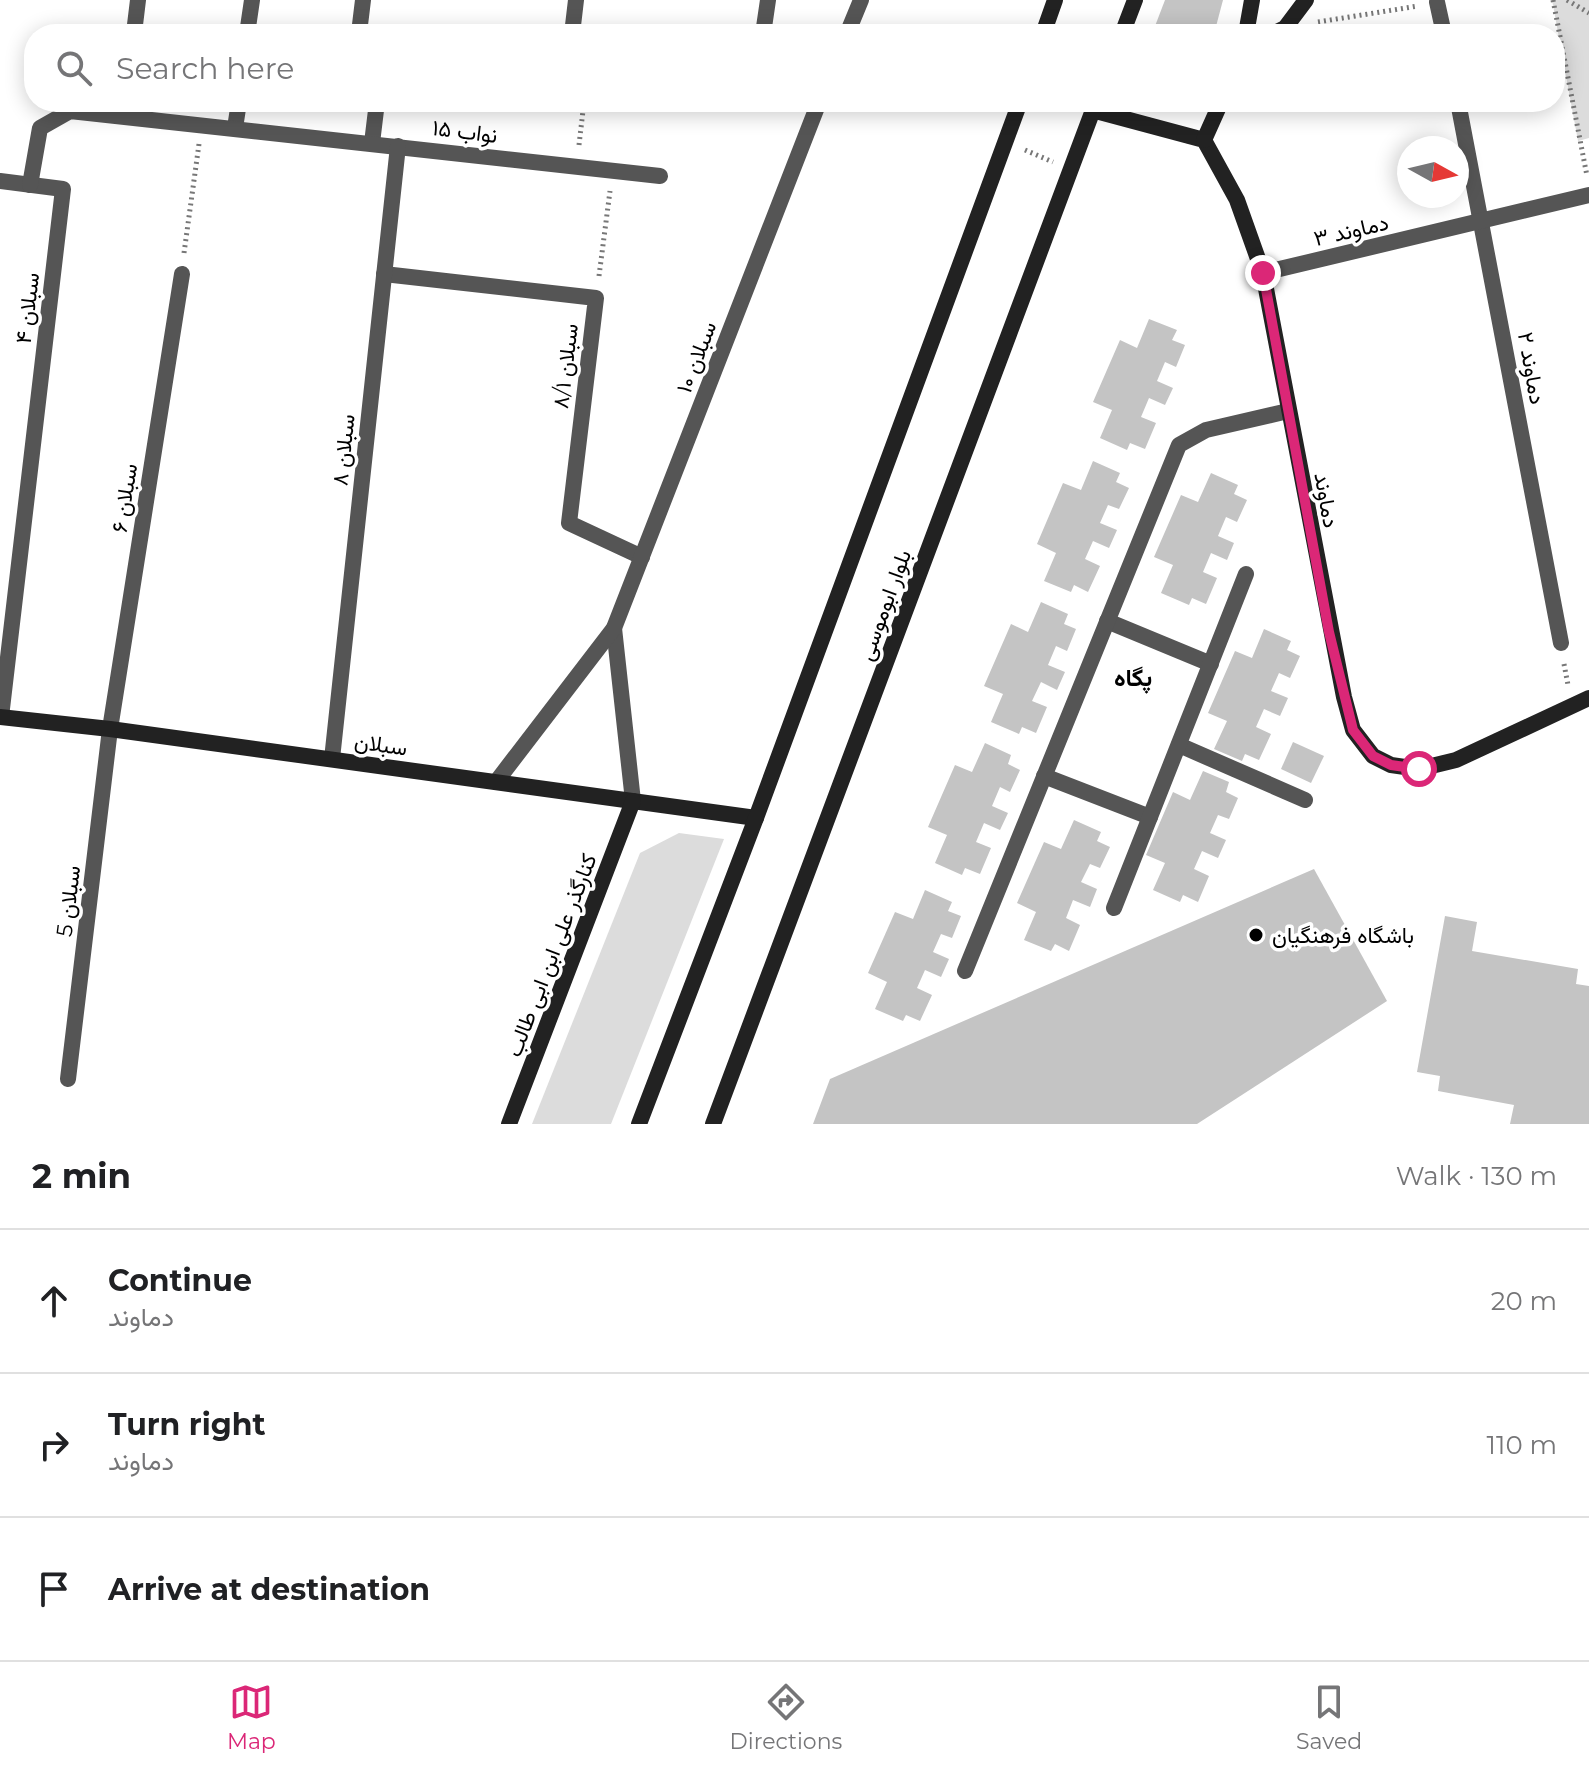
<!DOCTYPE html>
<html lang="en">
<head>
<meta charset="utf-8">
<style>
	body { margin:0; font-family:Montserrat,Vazirmatn,sans-serif; background:#f2f2f2; color:#202124 }
	.compass { position:absolute; left:1397px; top:136px; width:72px; height:72px; border-radius:50%; background:#fff; box-shadow:0 4px 20px #0003; rotate:98deg }
	.stop { position:absolute; width:24px; height:24px; margin:-18px; border:6px solid #db2777; border-radius:50%; background:#fff }
	.stop.end { background:#db2777; border-color:#fff; box-shadow:0 2px 8px #0008 }
	.list { margin:0; padding:0; list-style:none }
	h2 { display:flex; justify-content:space-between; align-items:center; height:104px; margin:0; padding:0 32px; font-size:34px }
	h2 small { font-size:26px; font-weight:400; color:#757577 }
	.list li { display:grid; grid-template-columns:52px 1fr auto; gap:24px; align-items:center; box-sizing:border-box; height:144px; padding:0 32px; border-top:2px solid #e0e0e0 }
	.list b { display:block; font-size:30px; white-space:nowrap }
	.list p { margin:0; font-size:26px; white-space:nowrap; color:#757577 }
	.list em { font-size:26px; font-style:normal; color:#757577 }
	.icon { flex:none; width:44px; height:44px; fill:none; stroke:currentColor; stroke-width:2; stroke-linecap:round; stroke-linejoin:round }
	.map { position:relative; flex:none; width:1589px; height:1124px; overflow:hidden }
	.search { position:absolute; background:#fff; box-shadow:0 4px 20px #0003; left:24px; right:24px; top:24px; height:88px; display:flex; align-items:center; gap:20px; box-sizing:border-box; padding:0 28px; border-radius:32px; color:#757577; font-size:30px }
	.sheet { height:536px; background:#fff }
	nav { display:flex; justify-content:space-around; align-items:center; box-sizing:border-box; height:112px; border-top:2px solid #e0e0e0; background:#fff; font-size:22px; color:#757577 }
	nav a { display:grid; justify-items:center; gap:4px }
	nav .on { color:#db2777 }
	.map>svg:first-child { display:block }
	.green { fill:#dcdcdc }
	.building { fill:#c4c4c4 }
	.lines { fill:none; stroke-linecap:round; stroke-linejoin:round }
	.path { stroke:#777; stroke-width:5; stroke-dasharray:2 4; stroke-linecap:butt }
	.street { stroke:#555; stroke-width:16 }
	.secondary { stroke:#222; stroke-width:16 }
	.route { stroke:#db2777; stroke-width:10 }
	.poi-dot { fill:#000; stroke:#fff; stroke-width:3 }
	.labels { text-anchor:middle; stroke-width:7; stroke-linejoin:round; paint-order:stroke }
	.street-label { font-size:22px; fill:#000; stroke:#fff }
	.poi-label { font-size:22px; fill:#000; stroke:#fff; text-anchor:start }
	.neighbourhood-label { font-size:24px; font-weight:bold; fill:#000; stroke:#fff }
</style>
</head>
<body>
<div class="map">
<svg width="1589" height="1124" viewBox="0 0 1589 1124">
	<rect width="100%" height="100%" fill="#fff"/>
	<g class="green">
		<polygon points="1552,0 1589,0 1589,138 1578,141"/>
		<polygon points="679,833 724,839 611,1124 532,1124 640,853"/>
	</g>
	<g class="building">
		<polygon points="1165,0 1223,0 1214,34 1152,34"/>
		<polygon points="1149,319 1177,330 1172,340 1185,345 1176,367 1165,362 1157,381 1173,388 1165,405 1149,398 1141,417 1156,423 1145,449 1130,443 1127,450 1100,438 1112,410 1093,402 1120,340 1137,348"/>
		<polygon points="1093,461 1120,473 1116,482 1129,488 1119,509 1108,505 1100,523 1117,530 1109,548 1093,541 1085,559 1100,566 1088,592 1074,585 1071,592 1044,581 1056,553 1037,544 1063,483 1081,490"/>
		<polygon points="1211,473 1238,485 1234,494 1247,500 1237,522 1226,517 1218,536 1234,543 1227,560 1211,553 1203,572 1217,578 1206,604 1192,598 1189,605 1161,593 1173,565 1154,557 1181,495 1198,502"/>
		<polygon points="1041,602 1068,614 1064,624 1076,629 1067,651 1056,646 1048,665 1065,672 1057,690 1041,682 1032,701 1047,707 1036,733 1022,727 1019,734 991,722 1003,694 984,686 1011,624 1028,632"/>
		<polygon points="1264,629 1291,641 1287,650 1300,656 1290,678 1279,673 1271,691 1288,698 1280,716 1264,709 1256,727 1271,734 1259,760 1245,754 1242,761 1214,749 1227,721 1208,713 1235,651 1252,658"/>
		<polygon points="1293,742 1324,756 1311,783 1281,769"/>
		<polygon points="985,743 1011,755 1008,764 1020,770 1010,792 1000,787 992,806 1008,813 1000,830 984,823 976,842 991,848 980,874 965,868 962,875 935,863 947,835 928,827 955,765 972,772"/>
		<polygon points="1203,771 1229,782 1226,792 1238,798 1229,819 1218,815 1210,833 1226,840 1218,858 1202,851 1194,869 1209,876 1198,902 1183,895 1180,902 1153,890 1165,863 1146,855 1173,792 1190,800"/>
		<polygon points="1074,820 1101,832 1097,841 1110,847 1100,868 1090,864 1081,882 1097,889 1090,907 1073,900 1066,918 1080,925 1069,951 1055,944 1051,951 1024,940 1036,912 1017,903 1044,842 1061,849"/>
		<polygon points="1314,869 1387,1001 1197,1124 813,1124 830,1079"/>
		<polygon points="925,890 952,902 948,911 961,916 952,938 941,934 933,952 949,959 941,977 925,970 917,988 932,995 920,1021 906,1015 903,1021 875,1009 887,982 868,973 895,912 913,919"/>
		<polygon points="1445,916 1477,922 1472,951 1578,969 1576,984 1589,986 1589,1124 1510,1124 1514,1105 1438,1091 1440,1076 1417,1072"/>
	</g>
	<g class="lines">
		<g class="path">
			<polyline points="1553,0 1587,176"/>
			<polyline points="1567,0 1589,13"/>
			<polyline points="1318,22 1418,6"/>
			<polyline points="579,145 584,102"/>
			<polyline points="1025,150 1053,162"/>
			<polyline points="184,253 199,144"/>
			<polyline points="599,276 610,191"/>
			<polyline points="1564,664 1568,685"/>
		</g>
		<g class="street">
			<polyline points="363,0 359,33 369,34"/>
			<polyline points="1437,2 1444,34"/>
			<polyline points="134,33 138,0"/>
			<polyline points="247,34 252,0"/>
			<polyline points="572,34 576,0"/>
			<polyline points="763,34 768,0"/>
			<polyline points="847,34 861,0"/>
			<polyline points="1458,102 1561,643"/>
			<polyline points="235,128 239,102"/>
			<polyline points="372,143 377,102"/>
			<polyline points="0,181 63,189 1,717"/>
			<polyline points="30,185 40,128 70,111 660,176"/>
			<polyline points="1263,273 1589,195"/>
			<polyline points="384,274 596,298 569,523 642,557"/>
			<polyline points="1107,621 1211,664"/>
			<polyline points="614,628 633,801"/>
			<polyline points="1179,745 1305,800"/>
			<polyline points="332,759 398,146"/>
			<polyline points="1044,776 1150,817"/>
			<polyline points="496,782 614,628 819,102"/>
			<polyline points="1114,908 1246,574"/>
			<polyline points="965,971 1179,445 1206,430 1288,411"/>
			<polyline points="68,1079 110,729 182,274"/>
		</g>
		<g class="secondary">
			<polyline points="1043,34 1055,0"/>
			<polyline points="1122,34 1135,0"/>
			<polyline points="1246,34 1252,0"/>
			<polyline points="1273,34 1285,28 1306,0"/>
			<polyline points="1092,110 1204,140 1237,200 1263,273 1344,697 1353,730 1373,756 1391,765 1419,769 1456,760 1589,698"/>
			<polyline points="1204,140 1221,102"/>
			<polyline points="0,717 110,729 756,818"/>
			<polyline points="509,1124 633,801"/>
			<polyline points="639,1124 756,818 1020,102"/>
			<polyline points="713,1124 1096,102"/>
		</g>
	</g>
	<g class="lines">
		<polyline class="route" points="1263,273 1329,632 1353,730 1373,756 1391,765 1419,769"/>
	</g>
	<circle class="poi-dot" cx="1256" cy="935" r="8"/>
	<g class="labels">
		<g class="street-label">
			<text transform="translate(465 131) rotate(7)" y="8">نواب ۱۵</text>
			<text transform="translate(1351 230) rotate(-13)" y="8">دماوند ۳</text>
			<text transform="translate(27 308) rotate(-83)" y="8">سبلان ۴</text>
			<text transform="translate(696 357) rotate(-69)" y="8">سبلان ۱۰</text>
			<text transform="translate(565 366) rotate(-83)" y="8">سبلان ۸/۱</text>
			<text transform="translate(1532 368) rotate(80)" y="8">دماوند ۲</text>
			<text transform="translate(343 450) rotate(-84)" y="8">سبلان ۸</text>
			<text transform="translate(124 498) rotate(-81)" y="8">سبلان ۶</text>
			<text transform="translate(1327 500) rotate(80)" y="8">دماوند</text>
			<text transform="translate(884 605) rotate(-70)" y="8">بلوار ابوموسی</text>
			<text transform="translate(381 744) rotate(8)" y="8">سبلان</text>
			<text transform="translate(68 901) rotate(-83)" y="8">سبلان 5</text>
			<text transform="translate(551 955) rotate(-69)" y="8">کنارگذر علی ابن ابی طالب</text>
		</g>
		<g class="poi-label">
			<text x="1272" y="943">باشگاه فرهنگیان</text>
		</g>
		<g class="neighbourhood-label">
			<text x="1133" y="686">پگاه</text>
		</g>
	</g>
</svg>
<svg class="compass" viewBox="-18 -18 36 36"><path d="M0-13l5 13h-10z" fill="#e53935"/><path d="M0 13l5-13h-10z" fill="#757577"/></svg>
<div class="stop" style="left:1419px;top:769px"></div>
<div class="stop end" style="left:1263px;top:273px"></div>
<div class="search"><svg class="icon" aria-label="search" viewBox="0 0 24 24"><circle cx="10" cy="10" r="6"/><path d="M15 15l6 6"/></svg>Search here</div>
</div>
<section class="sheet">
<h2>2 min<small>Walk · 130 m</small></h2>
<ul class="list">
<li><svg class="icon" aria-label="ahead" viewBox="0 0 24 24"><path d="M12 20V5M6 11l6-6 6 6"/></svg><div><b>Continue</b><p>دماوند</p></div><em>20 m</em></li>
<li><svg class="icon" aria-label="right" viewBox="0 0 24 24"><path d="M7 20v-9h11M14 6l5 5-5 5"/></svg><div><b>Turn right</b><p>دماوند</p></div><em>110 m</em></li>
<li><svg class="icon" aria-label="arrive" viewBox="0 0 24 24"><path d="M6 21V4h12l-3 4 3 4H6"/></svg><div><b>Arrive at destination</b></div></li>
</ul>
</section>
<nav>
<a class="on"><svg class="icon" aria-label="map" viewBox="0 0 24 24"><path d="M3 6l6-2 6 2 6-2v14l-6 2-6-2-6 2zM9 4v14M15 6v14"/></svg>Map</a>
<a><svg class="icon" aria-label="directions" viewBox="0 0 24 24"><path d="M12 3l9 9-9 9-9-9zM9 14v-3h6M13 9l2 2-2 2"/></svg>Directions</a>
<a><svg class="icon" aria-label="saved" viewBox="0 0 24 24"><path d="M7 4h10v16l-5-4-5 4z"/></svg>Saved</a>
</nav>
</body>
</html>
